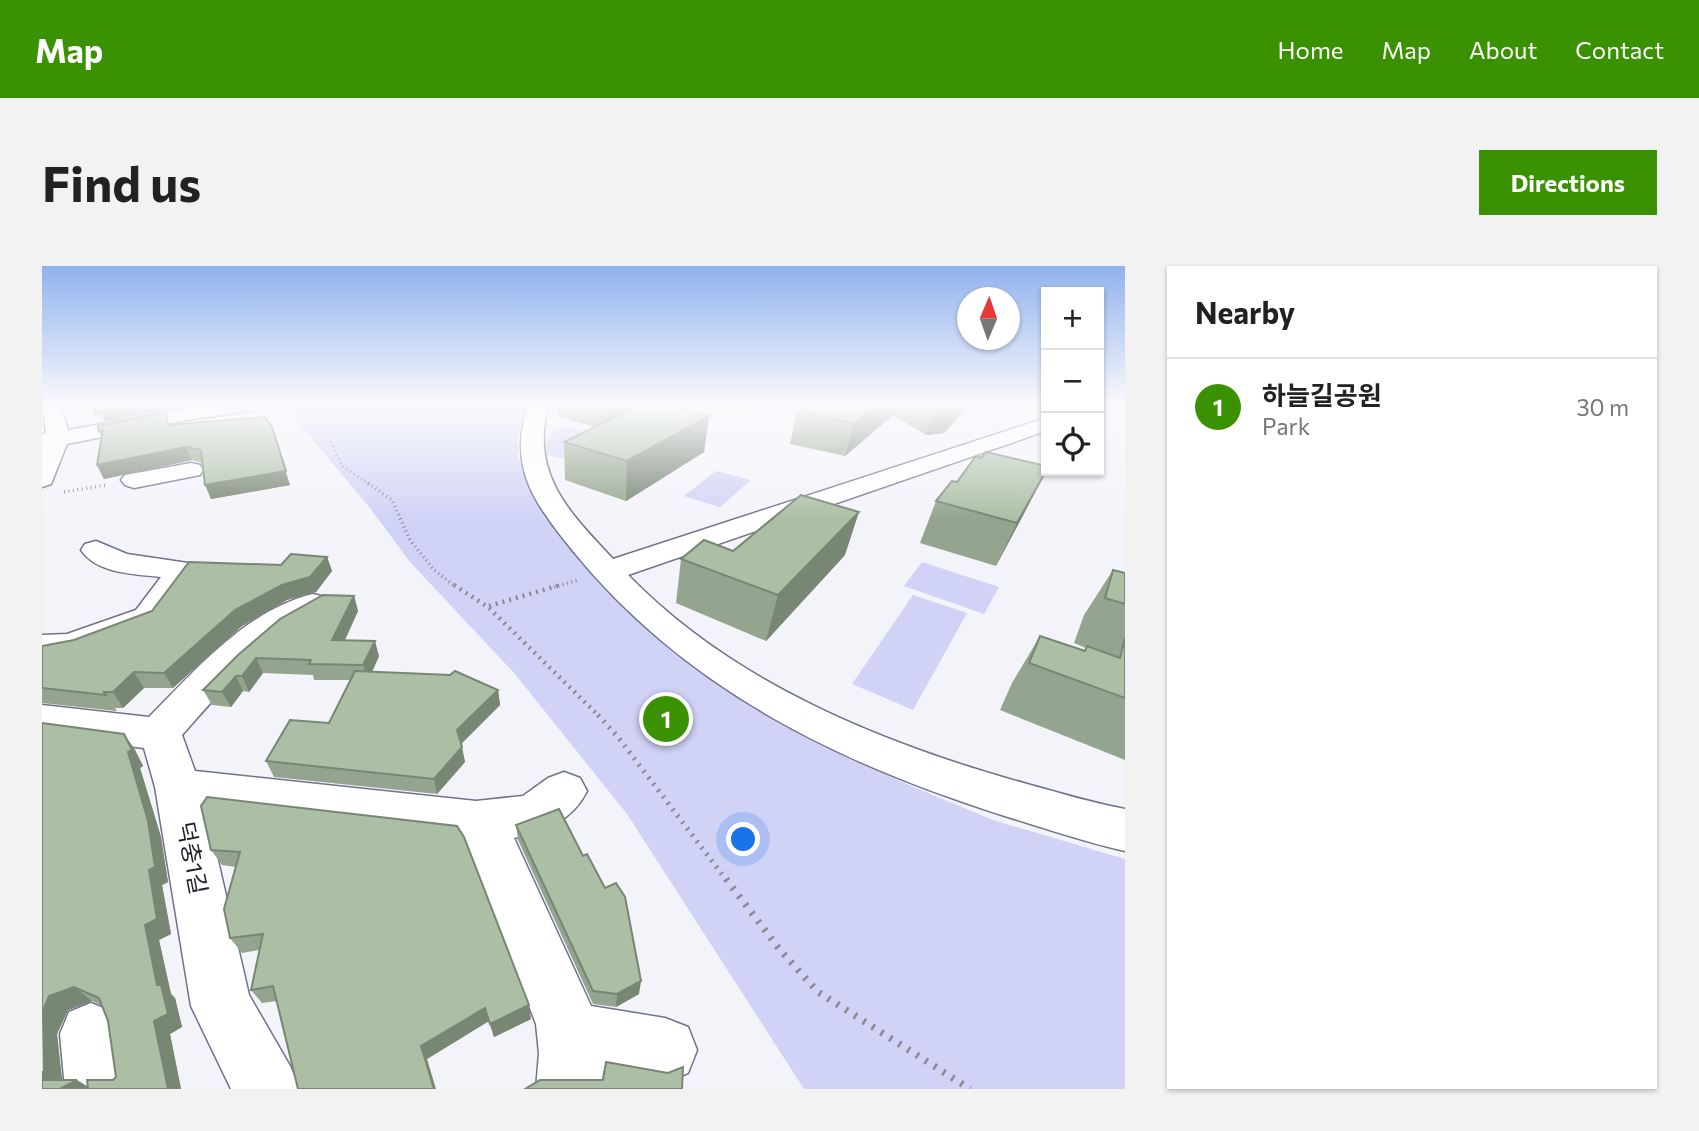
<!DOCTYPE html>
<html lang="en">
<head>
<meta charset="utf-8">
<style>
	body { margin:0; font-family:Commissioner,"Noto Sans KR",sans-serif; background:#f2f2f2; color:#222 }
	.controls { position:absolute; right:21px; top:21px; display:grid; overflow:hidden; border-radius:0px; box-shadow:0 2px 5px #0004 }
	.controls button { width:63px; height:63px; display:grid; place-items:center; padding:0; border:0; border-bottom:2px solid #e0e0e0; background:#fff; color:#222; font:35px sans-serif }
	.compass { position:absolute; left:915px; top:21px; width:63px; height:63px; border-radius:50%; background:#fff; box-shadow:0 2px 5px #0004; rotate:2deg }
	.you { position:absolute; left:702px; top:574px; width:24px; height:24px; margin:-18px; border:5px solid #fff; border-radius:50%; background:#1a73e8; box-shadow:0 0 0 10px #1a73e833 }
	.badge { display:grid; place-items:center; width:46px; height:46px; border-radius:50%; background:#3a9202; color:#fff; font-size:23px; font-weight:700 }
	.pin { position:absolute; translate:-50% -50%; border:4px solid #fff; box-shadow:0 2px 7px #0006 }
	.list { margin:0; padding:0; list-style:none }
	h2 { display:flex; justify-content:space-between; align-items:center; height:91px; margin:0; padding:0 28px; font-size:30px }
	h2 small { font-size:23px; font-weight:400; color:#767676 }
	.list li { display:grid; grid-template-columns:46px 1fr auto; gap:21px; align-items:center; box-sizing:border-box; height:98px; padding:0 28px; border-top:2px solid #e0e0e0 }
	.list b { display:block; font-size:26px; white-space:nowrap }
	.list p { margin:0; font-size:23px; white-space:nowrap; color:#767676 }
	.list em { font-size:23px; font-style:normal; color:#767676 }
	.icon { flex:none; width:38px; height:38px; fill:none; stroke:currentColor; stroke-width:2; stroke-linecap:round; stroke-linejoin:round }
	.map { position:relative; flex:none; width:1083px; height:823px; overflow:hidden; border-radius:0px }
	header { display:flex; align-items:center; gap:42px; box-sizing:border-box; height:98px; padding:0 35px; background:#3a9202; color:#fff }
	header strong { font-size:33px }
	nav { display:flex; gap:38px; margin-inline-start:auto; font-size:24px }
	.intro { display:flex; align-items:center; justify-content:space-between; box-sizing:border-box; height:168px; padding:0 42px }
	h1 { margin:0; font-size:49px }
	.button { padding:18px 32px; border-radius:0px; background:#3a9202; color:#fff; font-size:24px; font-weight:700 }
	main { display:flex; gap:42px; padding:0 42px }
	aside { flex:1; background:#fff; border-radius:0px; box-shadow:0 2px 5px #0004 }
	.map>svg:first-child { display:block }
	.green { fill:#d1d3f6 }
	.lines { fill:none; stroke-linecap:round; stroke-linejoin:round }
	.minor-casing { stroke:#70718c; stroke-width:3 }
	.path-far4 { stroke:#8a8a93; stroke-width:2.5; stroke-dasharray:1 3.5; stroke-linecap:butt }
	.path-far3 { stroke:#8a8a93; stroke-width:3.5; stroke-dasharray:1 3.5; stroke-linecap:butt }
	.path-far2 { stroke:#8a8a93; stroke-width:4.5; stroke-dasharray:2 5; stroke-linecap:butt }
	.path-far1 { stroke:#8a8a93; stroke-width:5; stroke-dasharray:2 6; stroke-linecap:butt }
	.path { stroke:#8a8a93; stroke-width:7; stroke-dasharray:2.5 8; stroke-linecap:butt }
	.minor { fill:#fff; fill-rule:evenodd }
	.wall { fill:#94a48e; fill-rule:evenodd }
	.shaded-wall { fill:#788674 }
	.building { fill:#acbfa5; stroke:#788674; stroke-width:2 }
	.labels { text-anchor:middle; stroke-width:5; stroke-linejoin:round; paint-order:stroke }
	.near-street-label { font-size:23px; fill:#20202b; stroke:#fff }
</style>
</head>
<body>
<header>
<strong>Map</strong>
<nav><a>Home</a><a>Map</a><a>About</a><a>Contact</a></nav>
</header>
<div class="intro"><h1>Find us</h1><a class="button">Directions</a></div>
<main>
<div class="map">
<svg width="1083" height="823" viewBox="0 0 1083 823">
	<rect width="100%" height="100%" fill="#f3f3fa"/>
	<g class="green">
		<polygon points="264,138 485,138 476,169 476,191 502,251 530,282 680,420 796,486 867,519 951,554 1083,593 1083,823 762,823 585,548 473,408 368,296 328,242 244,142"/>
		<path d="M519,162H532L571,174C549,184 529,200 505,188C504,174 506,165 519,162Z"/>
		<polygon points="674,205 709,214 678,241 642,230"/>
		<polygon points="880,296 957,321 942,348 862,320"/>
		<polygon points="871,329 925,347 871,444 810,418"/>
	</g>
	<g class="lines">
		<defs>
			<g id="minor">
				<polygon points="0,138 14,138 21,148 26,164 170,138 224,138 214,144 145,154 25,178 9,218 0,221 0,169 4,166"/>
				<path d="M487,138H507C487,207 527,246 571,293L1004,152V165L586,309C692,418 841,478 985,518C1018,527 1050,537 1083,543V585C1043,576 1005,563 966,551C798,498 644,424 531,285C493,238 464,200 487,138Z"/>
				<polygon points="1057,138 1072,138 1069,142 1057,146"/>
				<polygon points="149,197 158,199 161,204 158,209 92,222 83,219 79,214 83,209"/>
				<path d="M54,275L85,288L146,297L153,307L146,321L118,358L42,387L0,393V369L25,368L94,344L119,311C93,308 55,308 39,284L43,278Z"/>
				<path d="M271,328L283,331L288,338C277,353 257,355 243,366C204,396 172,433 140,469L153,505L434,535L481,530L506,512L522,506L538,512L545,525C530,555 503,565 472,572L549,740L623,752L646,761L655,784L646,807L623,816L561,805L560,823H494L497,787L494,758L428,586L420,573L164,543L207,729L248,800L258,823H189L149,740L113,521L102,482L0,469V439L107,451C154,404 204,344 271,328Z"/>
				<polygon points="49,737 71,746 80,768 89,823 23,823 18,768 27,746"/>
			</g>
		</defs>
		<use href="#minor" class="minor-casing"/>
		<polyline class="path-far4" points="289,176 300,200 328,219"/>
		<g class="path-far3">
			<polyline points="326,217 350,234 368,274 392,304 414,321"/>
			<polyline points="22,226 65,219"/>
			<polyline points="512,321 536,314"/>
		</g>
		<g class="path-far2">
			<polyline points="412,319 446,341 557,450"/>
			<polyline points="447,340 518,319"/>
		</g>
		<polyline class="path-far1" points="556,449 576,471 685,615"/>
		<polyline class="path" points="684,613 738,684 776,726 928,823"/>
		<use href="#minor" class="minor"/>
	</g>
	<g class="wall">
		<polygon points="515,138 621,138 667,150 662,186 584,235 523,214 522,176 552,161 515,150"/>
		<polygon points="766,138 928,138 902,167 884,169 851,149 803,190 748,178 755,146"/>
		<polygon points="129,159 248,219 169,233 160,197 150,194 62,213 55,199 60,172 56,165"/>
		<polygon points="894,235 986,240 954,300 878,277"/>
		<polygon points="691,285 803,289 724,375 634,337 639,293"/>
		<polygon points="285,291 290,305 274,326 245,334 200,360 131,422 102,422 81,442 73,442 75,445 0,437 0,380 32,374 239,299"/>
		<polygon points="1071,304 1083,307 1083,494 958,444 970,417 998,370 1042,385 1044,382 1032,377 1042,349"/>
		<polygon points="312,330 316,345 303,374 337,390 330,406 456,424 458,439 419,478 423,496 395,528 232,511 224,495 287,457 308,414 272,414 271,409 221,407 207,426 201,425 189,441 170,439 161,424"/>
		<path d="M82,468L93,484L101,500L98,502L119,571L126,616L120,619L129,668L117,674L129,728L133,732L140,761L128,768L139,823H0ZM50,735L59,739L66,755L74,811L71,814L46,821L20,814L15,768L26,744Z"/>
		<polygon points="159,540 489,753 452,771 447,755 385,793 235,735 220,737 209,724 217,684 200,687 188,672 194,601 180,599 169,584"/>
		<polygon points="474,559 597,728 574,741 551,738 476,574"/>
	</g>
	<g class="shaded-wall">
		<polygon points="154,138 63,155 59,148 53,150 48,140 58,139"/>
		<polygon points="565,138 618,138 564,165"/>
		<polygon points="836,138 854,138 851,149 803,190 812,157"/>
		<polygon points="895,138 928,138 902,167 884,169"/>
		<polygon points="667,150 662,186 584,235 585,195"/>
		<polygon points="230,161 248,219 169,233 163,219"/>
		<polygon points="144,181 150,194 62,213 55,199"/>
		<polygon points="1004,205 986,240 954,300 975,257"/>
		<polygon points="817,246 803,289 724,375 736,329"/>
		<polygon points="285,291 290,305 274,326 245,334 200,360 131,422 122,407 193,344"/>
		<polygon points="312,330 316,345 296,389 290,374"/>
		<polygon points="333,375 337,390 326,415 321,399"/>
		<polygon points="214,392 221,407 207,426 200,410"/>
		<polygon points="92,406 102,422 81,442 71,426"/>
		<polygon points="194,410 201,425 189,441 180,426"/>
		<polygon points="456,424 458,439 418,479 415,464"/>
		<polygon points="82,468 93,484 101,500 98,502 119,571 126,616 120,619 129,668 117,674 129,728 133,732 140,761 128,768 139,823 126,823 112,755 115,719 103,659 86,486"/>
		<polygon points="420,481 423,496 395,528 392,513"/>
		<polygon points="599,715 597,728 574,741 575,728"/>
		<polygon points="32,721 50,735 26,744 15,768 21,822 35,814 50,823 18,823 1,814 0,747 7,730"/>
		<polygon points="487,739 489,753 452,771 448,758"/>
		<polygon points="443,742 447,755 385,793 394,823 392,823 379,780"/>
	</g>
	<g class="building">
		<polygon points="47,138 98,138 58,145 58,139 48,140"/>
		<polygon points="600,138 621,138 667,150 585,195 522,176"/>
		<polygon points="766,138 836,138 812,157 755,146"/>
		<polygon points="124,147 126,159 223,151 230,161 244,205 163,219 159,184 144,181 55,199 61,164 56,165 56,160"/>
		<polygon points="944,186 1004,200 1004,205 975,257 894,235 910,215 915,216 934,190 939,192"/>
		<polygon points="759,229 817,246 736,329 639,293 662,274 691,285"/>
		<polygon points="249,288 285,291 268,311 240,319 193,344 122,407 92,406 71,426 62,426 64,429 0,422 0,380 32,374 110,345 147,296 239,299"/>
		<polygon points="1071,304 1083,307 1083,338 1063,332"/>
		<polygon points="281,329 312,330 290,374 333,375 321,399 267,398 269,394 214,392 200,410 194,410 180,426 161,424 196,389 238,353"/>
		<polygon points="998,370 1043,385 1045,380 1078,392 1083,372 1083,432 987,397"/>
		<polygon points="313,405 408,409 413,405 456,424 415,464 420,481 392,513 224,495 248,454 287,457"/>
		<polygon points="0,457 82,468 90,484 86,486 106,555 113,601 107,604 115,653 103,659 115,719 119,719 126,748 112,755 126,823 46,823 45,814 71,814 74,811 66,755 57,732 32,721 7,730 0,747"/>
		<polygon points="165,531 415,560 422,571 487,739 448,758 443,742 379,780 392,823 256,823 231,720 209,724 221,668 188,672 182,643 198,586 169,584 159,540"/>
		<polygon points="517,543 541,590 545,588 563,622 574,617 583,631 599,715 575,728 551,725 474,559"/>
		<polygon points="564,796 626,807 641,801 640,823 483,823 498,814 561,814"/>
		<polygon points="0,805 1,814 35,814 18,823 0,823"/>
	</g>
	<linearGradient id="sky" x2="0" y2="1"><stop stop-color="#91b2ee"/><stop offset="0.55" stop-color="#fafafd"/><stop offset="1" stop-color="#fafafd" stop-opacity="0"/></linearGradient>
	<rect width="1083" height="253" fill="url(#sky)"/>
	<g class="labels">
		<g class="near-street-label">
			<text transform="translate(150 592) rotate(79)" y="8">덕충1길</text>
		</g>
	</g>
</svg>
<div class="controls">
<button>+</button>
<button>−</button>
<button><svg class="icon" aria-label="locate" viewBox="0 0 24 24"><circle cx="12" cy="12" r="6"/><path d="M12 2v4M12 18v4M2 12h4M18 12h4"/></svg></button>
</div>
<svg class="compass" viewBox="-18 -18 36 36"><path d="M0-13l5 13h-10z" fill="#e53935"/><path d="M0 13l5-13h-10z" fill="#767676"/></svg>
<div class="you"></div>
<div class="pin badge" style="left:624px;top:453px">1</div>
</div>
<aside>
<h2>Nearby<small></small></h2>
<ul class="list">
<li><span class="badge">1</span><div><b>하늘길공원</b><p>Park</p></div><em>30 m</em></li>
</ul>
</aside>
</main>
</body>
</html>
